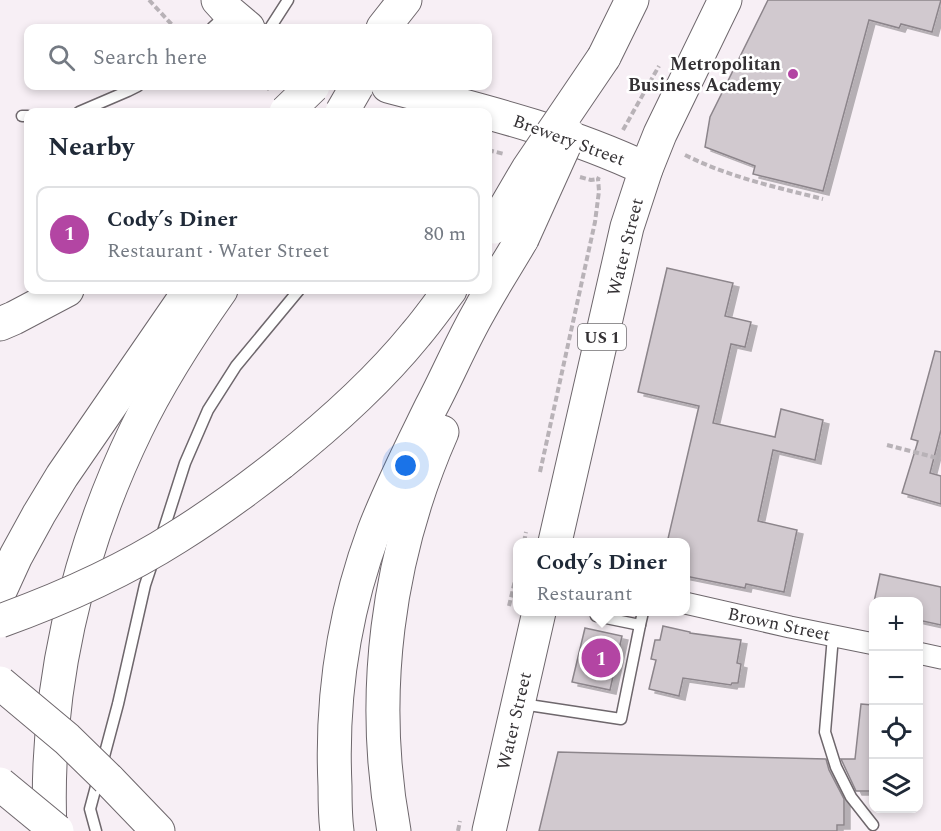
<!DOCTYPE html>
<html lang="en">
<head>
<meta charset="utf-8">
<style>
	body { margin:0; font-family:Spectral,serif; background:#f2f2f3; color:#1f2937 }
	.controls { position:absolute; right:18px; bottom:18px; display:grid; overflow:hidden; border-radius:12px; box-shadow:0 3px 9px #0003 }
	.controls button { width:54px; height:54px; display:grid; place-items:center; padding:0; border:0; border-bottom:2px solid #e0e1e3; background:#fff; color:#1f2937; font:30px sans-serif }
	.you { position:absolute; left:406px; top:466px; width:21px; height:21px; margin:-15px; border:4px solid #fff; border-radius:50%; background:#1a73e8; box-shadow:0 0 0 9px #1a73e833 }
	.badge { display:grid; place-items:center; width:39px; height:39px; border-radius:50%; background:#b345a3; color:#fff; font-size:20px; font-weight:700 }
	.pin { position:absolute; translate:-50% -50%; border:3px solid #fff; box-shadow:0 2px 6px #0006 }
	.popup { position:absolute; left:513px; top:538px; width:177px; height:78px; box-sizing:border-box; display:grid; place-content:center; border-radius:12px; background:#fff; filter:drop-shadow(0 2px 4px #0005); font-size:20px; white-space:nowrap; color:#747a83 }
	.popup b { font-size:22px; color:#1f2937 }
	.popup::after { content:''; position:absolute; left:50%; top:100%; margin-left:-12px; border:12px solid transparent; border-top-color:#fff }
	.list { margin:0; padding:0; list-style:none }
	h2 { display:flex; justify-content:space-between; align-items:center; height:78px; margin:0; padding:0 24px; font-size:26px }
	h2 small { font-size:20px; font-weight:400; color:#747a83 }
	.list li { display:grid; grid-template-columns:39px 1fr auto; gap:18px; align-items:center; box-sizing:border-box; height:96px; margin:0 12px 12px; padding:0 12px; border:2px solid #e0e1e3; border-radius:12px }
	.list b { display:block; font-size:22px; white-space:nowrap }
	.list p { margin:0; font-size:20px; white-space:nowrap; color:#747a83 }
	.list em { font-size:20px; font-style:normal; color:#747a83 }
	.icon { flex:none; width:33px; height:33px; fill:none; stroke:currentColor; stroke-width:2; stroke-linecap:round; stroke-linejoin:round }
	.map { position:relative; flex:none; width:941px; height:831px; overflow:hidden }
	.search { position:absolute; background:#fff; box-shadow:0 3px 9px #0003; left:24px; top:24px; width:468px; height:66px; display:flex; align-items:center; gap:15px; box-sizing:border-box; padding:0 21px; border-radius:12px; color:#747a83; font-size:22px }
	.panel { position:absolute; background:#fff; box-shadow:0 3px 9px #0003; left:24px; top:108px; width:468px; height:186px; border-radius:12px }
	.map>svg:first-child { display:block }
	.building { fill:#d1c9cf; stroke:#8c858b; stroke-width:1.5; filter:url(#shadow) }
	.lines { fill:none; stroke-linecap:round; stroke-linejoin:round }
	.lane-casing { stroke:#6e676c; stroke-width:13 }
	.street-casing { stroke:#6e676c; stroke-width:23 }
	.primary-casing { stroke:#6e676c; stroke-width:35 }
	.highway-casing { stroke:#6e676c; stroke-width:35 }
	.path { stroke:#b8b2b7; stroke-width:4; stroke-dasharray:6 3; stroke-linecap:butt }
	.lane { stroke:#fff; stroke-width:10 }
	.street { stroke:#fff; stroke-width:21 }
	.primary { stroke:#fff; stroke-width:33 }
	.highway { stroke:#fff; stroke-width:33 }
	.highway-bridge-casing { stroke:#6e676c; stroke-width:35; stroke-linecap:butt }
	.highway-bridge { stroke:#fff; stroke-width:33 }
	.poi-dot { fill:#b345a3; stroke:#fff; stroke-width:2 }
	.labels { text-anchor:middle; stroke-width:5; stroke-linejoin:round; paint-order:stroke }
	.shield { fill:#fff; stroke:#716f71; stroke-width:1.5 }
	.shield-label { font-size:16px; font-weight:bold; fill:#343134 }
	.poi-label { font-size:18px; font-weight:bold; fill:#343134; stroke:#fff; text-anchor:end }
	.street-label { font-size:18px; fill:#343134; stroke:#fff }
</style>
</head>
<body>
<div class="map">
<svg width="941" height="831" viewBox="0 0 941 831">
	<defs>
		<filter id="shadow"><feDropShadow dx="6" dy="4" stdDeviation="0" flood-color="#0004"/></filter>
	</defs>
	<rect width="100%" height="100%" fill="#f7eff5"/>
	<g class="building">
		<polygon points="768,0 941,0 932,32 901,24 899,28 869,20 823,191 753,174 755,166 705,147 710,117"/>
		<polygon points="667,268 733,283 725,316 751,322 745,347 731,344 713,423 775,437 781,409 823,420 815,460 773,450 758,521 797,530 784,592 746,584 745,588 685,576 685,543 667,543 699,406 638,392"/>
		<polygon points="935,351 941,352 941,430 930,473 941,476 941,504 902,493 918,441 911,439"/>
		<polygon points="880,574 941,587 941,625 918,620 918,602 874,602"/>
		<polygon points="663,626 690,632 690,633 741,640 737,663 741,664 738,683 732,683 731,685 683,678 679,696 649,689 656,660 651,659 655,640 660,640"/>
		<polygon points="585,628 622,636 610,690 572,682"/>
		<polygon points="861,704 873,705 873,791 856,791 841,759 855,759"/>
		<polygon points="558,752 826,759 829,770 844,799 844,825 837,825 837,831 539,831"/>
	</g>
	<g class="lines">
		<defs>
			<g id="lane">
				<polyline points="212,28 227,14"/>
				<polyline points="270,28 288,0"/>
				<polyline points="79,112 128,91 138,86"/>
				<polyline points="22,116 28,116"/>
				<polyline points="161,538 185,463 208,410 236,366 299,290"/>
				<polyline points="640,625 643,612"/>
				<polyline points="833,636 825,732 836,767 851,797 873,825"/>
				<polyline points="522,704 621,719 640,625 596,616"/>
				<polyline points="96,831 90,809 118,704 145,585 153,561"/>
			</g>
			<g id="street">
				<polyline points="685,603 790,627 874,644"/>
				<polyline points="918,653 941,658"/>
			</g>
			<g id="primary">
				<polyline points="218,0 229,12 248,28"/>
				<path d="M388,86C475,109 564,130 646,169"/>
				<polyline points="555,542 627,227 646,169 660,134 725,0"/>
				<polyline points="489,831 539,612"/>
			</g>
			<g id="highway">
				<polyline points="383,28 405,0"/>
				<polyline points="604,57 632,0"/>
				<polyline points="0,324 14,318 67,290"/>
				<path d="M281,463C330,424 377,382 416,334C428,320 439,304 450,290"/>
				<polyline points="0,591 16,556 39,514 62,476 190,290"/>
				<polyline points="108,779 158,831"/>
				<path d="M50,831C44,693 76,554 136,430C160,380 190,334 221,290"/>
				<path d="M337,831C335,816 335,801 335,786C331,700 344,612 374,531C390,489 411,448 431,407C448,375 462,341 480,310C493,286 508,263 522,239"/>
				<path d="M394,831C369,696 387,557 442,432"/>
			</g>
		</defs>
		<use href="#lane" class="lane-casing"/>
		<use href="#street" class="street-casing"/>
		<use href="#primary" class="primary-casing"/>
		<use href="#highway" class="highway-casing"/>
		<g class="path">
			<polyline points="149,0 175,28"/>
			<polyline points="259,86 269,89"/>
			<polyline points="623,130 659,66"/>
			<polyline points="488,150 504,154"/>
			<path d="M685,155C729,177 775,187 823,199"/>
			<polyline points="580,177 591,180 598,179"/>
			<polyline points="887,445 941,459"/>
			<polyline points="540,472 595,222 599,191 598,179 599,177"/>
			<polyline points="524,542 526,532"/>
			<polyline points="509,606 517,572"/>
			<polyline points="458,831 460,821"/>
		</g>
		<use href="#lane" class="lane"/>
		<use href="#street" class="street"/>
		<use href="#primary" class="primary"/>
		<use href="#highway" class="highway"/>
		<defs>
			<g id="highway-bridge">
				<polyline points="286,112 313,86"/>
				<polyline points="342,112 357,86"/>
				<polyline points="494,227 528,169 604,57"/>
				<polyline points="522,239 569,135"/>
				<path d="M0,621C61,599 122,572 177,537C214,514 248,489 281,463"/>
				<polyline points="0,683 67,739 108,779"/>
				<polyline points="0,784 57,831"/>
			</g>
		</defs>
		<use href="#highway-bridge" class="highway-bridge-casing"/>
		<use href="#highway-bridge" class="highway-bridge"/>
	</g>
	<circle class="poi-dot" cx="793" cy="74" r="6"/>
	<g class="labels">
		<rect class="shield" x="578" y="324" width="48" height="26" rx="4.5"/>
		<g class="shield-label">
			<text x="602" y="343">US 1</text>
		</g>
		<g class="poi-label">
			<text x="781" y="70">Metropolitan<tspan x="781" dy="21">Business Academy</tspan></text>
		</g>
		<g class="street-label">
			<text transform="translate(569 140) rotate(20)" y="6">Brewery Street</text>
			<text transform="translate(625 247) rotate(-76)" y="6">Water Street</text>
			<text transform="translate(779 624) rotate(12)" y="6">Brown Street</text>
			<text transform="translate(514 721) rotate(-77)" y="6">Water Street</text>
		</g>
	</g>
</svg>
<div class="controls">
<button>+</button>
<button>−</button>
<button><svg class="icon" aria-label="locate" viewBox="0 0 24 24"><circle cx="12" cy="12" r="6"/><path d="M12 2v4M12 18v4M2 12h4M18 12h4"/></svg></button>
<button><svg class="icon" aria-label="layers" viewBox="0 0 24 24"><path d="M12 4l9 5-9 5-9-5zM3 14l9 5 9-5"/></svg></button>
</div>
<div class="you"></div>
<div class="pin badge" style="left:601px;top:658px">1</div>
<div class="popup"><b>Cody’s Diner</b>Restaurant</div>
<div class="search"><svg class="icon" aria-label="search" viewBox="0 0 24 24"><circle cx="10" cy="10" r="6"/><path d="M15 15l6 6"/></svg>Search here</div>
<section class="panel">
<h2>Nearby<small></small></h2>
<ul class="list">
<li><span class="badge">1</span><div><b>Cody’s Diner</b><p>Restaurant · Water Street</p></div><em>80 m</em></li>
</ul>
</section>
</div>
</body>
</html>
